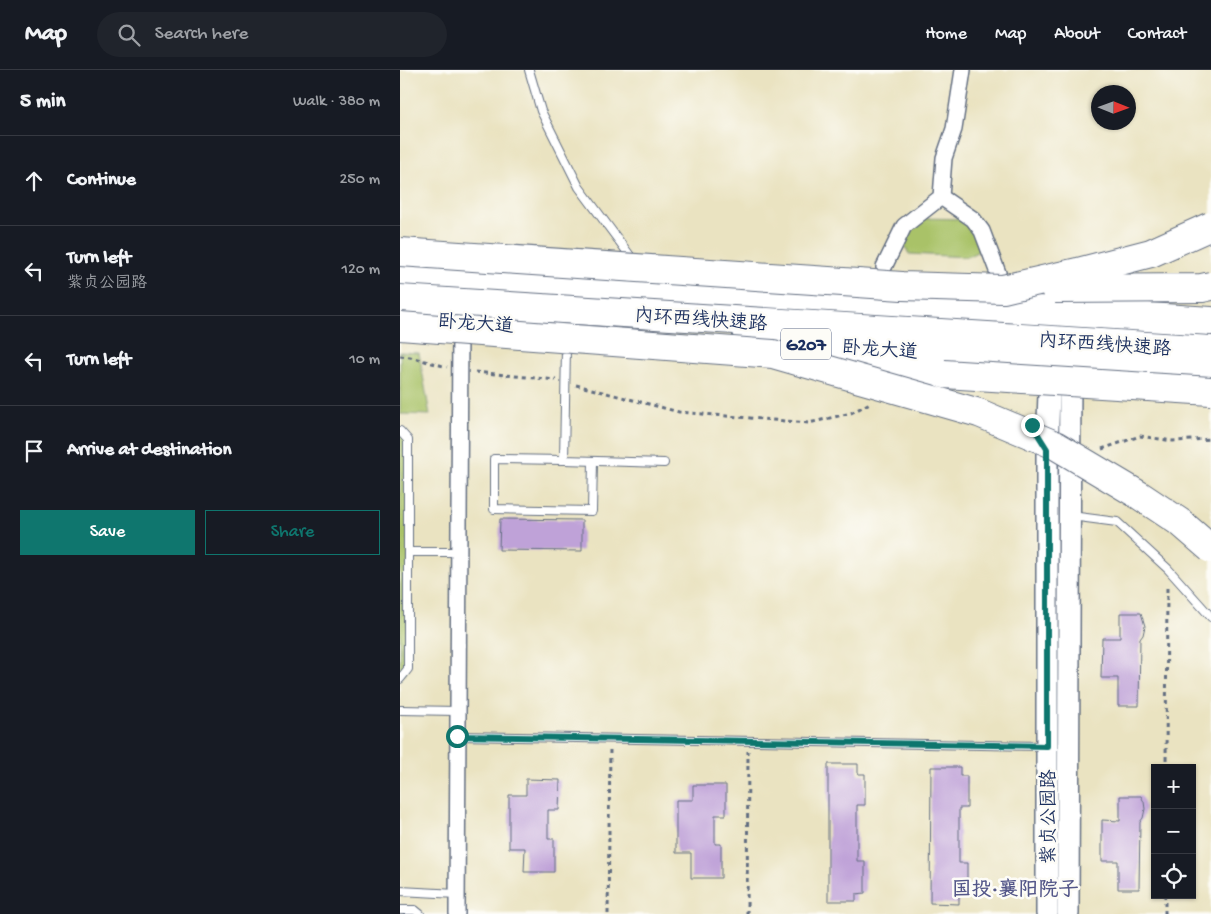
<!DOCTYPE html>
<html lang="en">
<head>
<meta charset="utf-8">
<style>
	body { margin:0; font-family:"Gochi Hand","LXGW WenKai TC",sans-serif; background:#20242c; color:#f1f3f6 }
	.controls { position:absolute; right:15px; bottom:15px; display:grid; overflow:hidden; border-radius:0px; box-shadow:0 1px 4px #0004 }
	.controls button { width:45px; height:45px; display:grid; place-items:center; padding:0; border:0; border-bottom:1px solid #363941; background:#171b24; color:#f1f3f6; font:25px sans-serif }
	.compass { position:absolute; left:691px; top:15px; width:45px; height:45px; border-radius:50%; background:#171b24; box-shadow:0 1px 4px #0004; rotate:91deg }
	.stop { position:absolute; width:15px; height:15px; margin:-11px; border:4px solid #0f766e; border-radius:50%; background:#fff }
	.stop.end { background:#0f766e; border-color:#fff; box-shadow:0 1px 5px #0008 }
	.list { margin:0; padding:0; list-style:none }
	h2 { display:flex; justify-content:space-between; align-items:center; height:65px; margin:0; padding:0 20px; font-size:21px }
	h2 small { font-size:16px; font-weight:400; color:#9ea1a6 }
	.list li { display:grid; grid-template-columns:32px 1fr auto; gap:15px; align-items:center; box-sizing:border-box; height:90px; padding:0 20px; border-top:1px solid #363941 }
	.list b { display:block; font-size:19px; white-space:nowrap }
	.list p { margin:0; font-size:16px; white-space:nowrap; color:#9ea1a6 }
	.list em { font-size:16px; font-style:normal; color:#9ea1a6 }
	.actions { display:flex; gap:10px; padding:15px 20px }
	.actions a { flex:1; padding:11px 0; border:1px solid #0f766e; border-radius:0px; text-align:center; font-size:18px; color:#0f766e }
	.actions .main { background:#0f766e; color:#fff }
	.icon { flex:none; width:28px; height:28px; fill:none; stroke:currentColor; stroke-width:2; stroke-linecap:round; stroke-linejoin:round }
	.map { position:relative; flex:none; width:811px; height:844px; overflow:hidden }
	header { display:flex; align-items:center; gap:30px; box-sizing:border-box; height:70px; padding:0 25px; background:#171b24; border-bottom:1px solid #363941 }
	header strong { font-size:24px }
	nav { display:flex; gap:28px; margin-inline-start:auto; font-size:18px }
	.search { width:350px; height:45px; background:#20242c; display:flex; align-items:center; gap:12px; box-sizing:border-box; padding:0 18px; border-radius:28px; color:#9ea1a6; font-size:19px }
	main { display:flex }
	aside { flex:1; background:#171b24 }
	.map>svg:first-child { display:block }
	.green { fill:#a9c268; stroke:#627863 }
	.building { fill:#bfa2d8 }
	.lines { fill:none; stroke-linecap:round; stroke-linejoin:round }
	.lane-casing { stroke:#636e81; stroke-width:10 }
	.street-casing { stroke:#636e81; stroke-width:18 }
	.secondary-casing { stroke:#636e81; stroke-width:24 }
	.highway-casing { stroke:#636e81; stroke-width:30 }
	.path { stroke:#636e81; stroke-width:3; stroke-dasharray:4 4; stroke-linecap:butt }
	.lane { stroke:#fff; stroke-width:8 }
	.street { stroke:#fff; stroke-width:15 }
	.secondary { stroke:#fff; stroke-width:21 }
	.highway { stroke:#fff; stroke-width:28 }
	.highway-bridge-casing { stroke:#636e81; stroke-width:30; stroke-linecap:butt }
	.highway-bridge { stroke:#fff; stroke-width:28 }
	.route { stroke:#0f766e; stroke-width:6 }
	.labels { text-anchor:middle; stroke-width:5; stroke-linejoin:round; paint-order:stroke }
	.shield { fill:#fdfcf7; stroke:#5f6c8c; stroke-width:1 }
	.shield-label { font-size:18px; font-weight:bold; fill:#1b2f5e }
	.street-label { font-size:19px; fill:#1b2f5e; stroke:#fdfcf7 }
	.neighbourhood-label { font-size:20px; font-weight:bold; fill:#545789; stroke:#fdfcf7 }
</style>
</head>
<body>
<header>
<strong>Map</strong>
<div class="search"><svg class="icon" aria-label="search" viewBox="0 0 24 24"><circle cx="10" cy="10" r="6"/><path d="M15 15l6 6"/></svg>Search here</div>
<nav><a>Home</a><a>Map</a><a>About</a><a>Contact</a></nav>
</header>
<main>
<aside>
<h2>5 min<small>Walk · 380 m</small></h2>
<ul class="list">
<li><svg class="icon" aria-label="ahead" viewBox="0 0 24 24"><path d="M12 20V5M6 11l6-6 6 6"/></svg><div><b>Continue</b></div><em>250 m</em></li>
<li><svg class="icon" aria-label="left" viewBox="0 0 24 24"><path d="M17 20v-9H6M10 6l-5 5 5 5"/></svg><div><b>Turn left</b><p>紫贞公园路</p></div><em>120 m</em></li>
<li><svg class="icon" aria-label="left" viewBox="0 0 24 24"><path d="M17 20v-9H6M10 6l-5 5 5 5"/></svg><div><b>Turn left</b></div><em>10 m</em></li>
<li><svg class="icon" aria-label="arrive" viewBox="0 0 24 24"><path d="M6 21V4h12l-3 4 3 4H6"/></svg><div><b>Arrive at destination</b></div></li>
</ul>
<div class="actions"><a class="main">Save</a><a>Share</a></div>
</aside>
<div class="map">
<svg width="811" height="844" viewBox="0 0 811 844">
	<rect width="100%" height="100%" fill="#fdfcf7"/>
	<filter id="ink" filterUnits="userSpaceOnUse"><feTurbulence type="fractalNoise" baseFrequency=".02" numOctaves="2"/><feDisplacementMap in="SourceGraphic" scale="10" xChannelSelector="R" yChannelSelector="G"/><feConvolveMatrix kernelMatrix="1 2 1 2 8 2 1 2 1" color-interpolation-filters="sRGB"/></filter>
	<filter id="wash" filterUnits="userSpaceOnUse"><feTurbulence type="fractalNoise" baseFrequency=".0096" numOctaves="4" result="noise"/><feDisplacementMap in="SourceGraphic" scale="20" xChannelSelector="R" yChannelSelector="G"/><feGaussianBlur stdDeviation="1.12" result="paint"/><feColorMatrix in="noise" values="0 0 0 0 0 0 0 0 0 0 0 0 0 0 0 0 0 1.4 0 .05"/><feComposite in="paint" operator="in"/></filter>
	<g filter="url(#wash)">
		<rect width="100%" height="100%" fill="#eae3c1"/>
		<g class="green">
			<polygon points="515,148 573,149 584,175 577,182 567,187 509,184 502,170"/>
			<polygon points="0,282 19,283 30,345 0,344"/>
			<polygon points="0,361 8,370 8,599 0,609"/>
		</g>
		<g id="blocks">
			<g class="building">
				<polygon points="100,449 182,450 182,481 99,480"/>
				<polygon points="720,543 741,543 745,556 743,565 740,569 739,636 718,636 718,608 701,608 702,568 720,568"/>
				<polygon points="428,694 458,694 458,704 465,704 465,735 457,735 457,791 465,791 465,823 456,824 456,831 428,831"/>
				<polygon points="531,697 560,697 560,706 567,706 567,738 559,738 559,793 567,793 567,826 559,826 559,834 530,833"/>
				<polygon points="126,709 160,710 159,740 148,740 148,769 154,769 154,802 124,802 125,778 109,778 109,725 126,725"/>
				<polygon points="293,715 326,715 326,745 315,745 315,774 321,774 321,808 291,808 291,783 276,783 276,730 293,730"/>
				<polygon points="720,726 741,726 744,732 745,739 743,748 740,752 739,819 718,819 718,791 702,791 702,750 720,751"/>
			</g>
		</g>
	</g>
	<g filter="url(#ink)">
		<use href="#blocks" fill-opacity="0" stroke="#636e81" stroke-width="1"/>
		<g class="lines">
			<defs>
				<g id="lane">
					<polyline points="129,0 141,41 179,117 234,191"/>
					<polyline points="172,279 166,278 164,390 264,393"/>
					<polyline points="0,361 8,370 8,482"/>
					<polyline points="164,390 94,389 94,439 192,441 193,391"/>
					<polyline points="671,446 717,452 768,499 811,547"/>
					<polyline points="0,609 8,599 8,482 58,482"/>
					<polyline points="0,640 57,641"/>
					<polyline points="57,666 645,676"/>
					<polyline points="0,821 57,824"/>
					<polyline points="0,840 15,840 20,844"/>
				</g>
				<g id="street">
					<polyline points="541,127 573,149 582,161 598,203"/>
					<polyline points="484,197 504,156 541,127 544,88 554,59 563,0"/>
					<polyline points="57,844 60,256"/>
				</g>
				<g id="secondary">
					<polyline points="647,844 647,379 650,296"/>
					<polyline points="668,844 670,297"/>
				</g>
				<g id="highway">
					<polyline points="0,200 811,251"/>
					<polyline points="0,229 811,280"/>
					<polyline points="346,271 466,276 811,304"/>
					<polyline points="456,294 544,304"/>
				</g>
			</defs>
			<use href="#lane" class="lane-casing"/>
			<use href="#street" class="street-casing"/>
			<use href="#secondary" class="secondary-casing"/>
			<use href="#highway" class="highway-casing"/>
			<g class="path">
				<polyline points="0,286 10,287 47,297"/>
				<polyline points="75,302 156,310"/>
				<polyline points="176,315 279,342 409,353 451,343 470,333"/>
				<polyline points="702,379 740,366 773,371 811,369"/>
				<polyline points="766,698 767,515"/>
				<polyline points="208,844 210,679"/>
				<polyline points="347,844 348,681"/>
				<polyline points="765,844 765,825"/>
			</g>
			<use href="#lane" class="lane"/>
			<use href="#street" class="street"/>
			<use href="#secondary" class="secondary"/>
			<use href="#highway" class="highway"/>
			<defs>
				<g id="highway-bridge">
					<polyline points="0,182 502,216 603,219 678,202 751,183 811,156"/>
					<polyline points="655,219 802,218 811,216"/>
					<polyline points="0,256 373,284 579,343 655,375 739,425 781,453 811,479"/>
					<polyline points="544,304 811,321"/>
				</g>
			</defs>
			<use href="#highway-bridge" class="highway-bridge-casing"/>
			<use href="#highway-bridge" class="highway-bridge"/>
		</g>
	</g>
	<g class="lines" filter="url(#ink)">
		<polyline class="route" points="57,666 647,676 647,379 632,355"/>
	</g>
	<g class="labels">
		<rect class="shield" x="381" y="258.5" width="50" height="31" rx="4"/>
		<g class="shield-label">
			<text x="406" y="280">G207</text>
		</g>
		<g class="street-label">
			<text transform="translate(301 248) rotate(4)" y="7">内环西线快速路</text>
			<text transform="translate(76 252) rotate(4)" y="7">卧龙大道</text>
			<text transform="translate(705 273) rotate(4)" y="7">内环西线快速路</text>
			<text transform="translate(480 278) rotate(4)" y="7">卧龙大道</text>
			<text transform="translate(647 747) rotate(-90)" y="7">紫贞公园路</text>
		</g>
		<g class="neighbourhood-label">
			<text x="615" y="825">国投·襄阳院子</text>
		</g>
	</g>
</svg>
<div class="controls">
<button>+</button>
<button>−</button>
<button><svg class="icon" aria-label="locate" viewBox="0 0 24 24"><circle cx="12" cy="12" r="6"/><path d="M12 2v4M12 18v4M2 12h4M18 12h4"/></svg></button>
</div>
<svg class="compass" viewBox="-18 -18 36 36"><path d="M0-13l5 13h-10z" fill="#e53935"/><path d="M0 13l5-13h-10z" fill="#9ea1a6"/></svg>
<div class="stop" style="left:57px;top:666px"></div>
<div class="stop end" style="left:632px;top:355px"></div>
</div>
</main>
</body>
</html>
